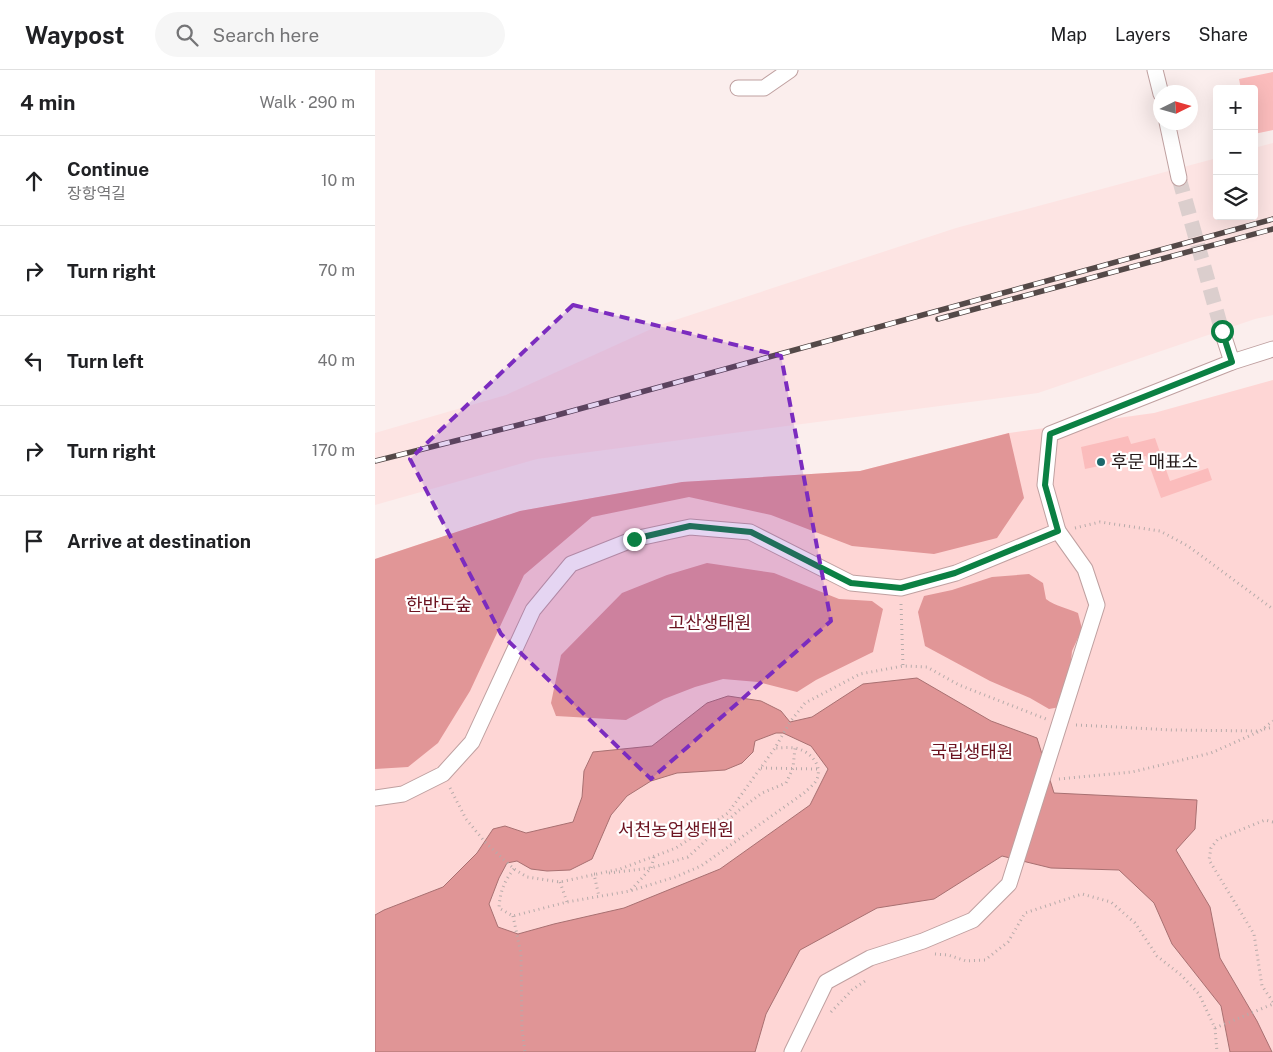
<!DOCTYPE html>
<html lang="en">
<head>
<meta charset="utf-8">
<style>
	body { margin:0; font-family:"Public Sans","Noto Sans KR",sans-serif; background:#f6f6f6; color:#202124 }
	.controls { position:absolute; right:15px; top:15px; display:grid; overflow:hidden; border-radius:5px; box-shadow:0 5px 20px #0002 }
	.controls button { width:45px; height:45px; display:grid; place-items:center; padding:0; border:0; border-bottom:1px solid #e0e0e0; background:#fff; color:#202124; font:25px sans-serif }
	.compass { position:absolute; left:778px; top:15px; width:45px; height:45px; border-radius:50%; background:#fff; box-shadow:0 5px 20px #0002; rotate:85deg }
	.stop { position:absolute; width:15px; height:15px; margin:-11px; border:4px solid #0b8043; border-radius:50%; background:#fff }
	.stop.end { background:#0b8043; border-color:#fff; box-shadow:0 1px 5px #0008 }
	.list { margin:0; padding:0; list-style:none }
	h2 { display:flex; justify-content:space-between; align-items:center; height:65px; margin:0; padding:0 20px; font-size:21px }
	h2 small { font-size:16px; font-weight:400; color:#757577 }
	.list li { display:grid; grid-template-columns:32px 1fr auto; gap:15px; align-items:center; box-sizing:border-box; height:90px; padding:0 20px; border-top:1px solid #e0e0e0 }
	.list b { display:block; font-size:19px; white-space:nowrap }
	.list p { margin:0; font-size:16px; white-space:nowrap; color:#757577 }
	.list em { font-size:16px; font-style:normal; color:#757577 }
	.icon { flex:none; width:28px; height:28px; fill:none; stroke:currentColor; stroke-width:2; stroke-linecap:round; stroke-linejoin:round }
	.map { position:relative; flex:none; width:898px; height:982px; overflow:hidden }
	header { display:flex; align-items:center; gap:30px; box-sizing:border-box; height:70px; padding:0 25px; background:#fff; border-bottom:1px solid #e0e0e0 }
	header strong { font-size:24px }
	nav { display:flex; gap:28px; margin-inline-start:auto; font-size:18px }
	.search { width:350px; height:45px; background:#f6f6f6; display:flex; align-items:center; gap:12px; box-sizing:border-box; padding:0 18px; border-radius:28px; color:#757577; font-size:19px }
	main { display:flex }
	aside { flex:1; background:#fff }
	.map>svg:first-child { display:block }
	.built { fill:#fde4e3 }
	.green { fill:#fed6d5 }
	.forest { fill:#e19697 }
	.water { fill:#e09596; stroke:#a87071; fill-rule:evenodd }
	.building { fill:#fbbcbc }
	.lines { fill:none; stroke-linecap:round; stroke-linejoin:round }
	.street-tunnel { stroke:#dbcecd; stroke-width:15; stroke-dasharray:15 8; stroke-linecap:butt }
	.street-casing { stroke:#bfa0a0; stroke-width:17 }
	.path { stroke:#b7abaa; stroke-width:3; stroke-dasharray:1 4; stroke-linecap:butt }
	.street { stroke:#fff; stroke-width:15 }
	.rail-casing { stroke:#544948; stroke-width:5.5 }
	.rail { stroke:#fff; stroke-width:4; stroke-dasharray:11; stroke-linecap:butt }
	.route { stroke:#0b8043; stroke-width:6 }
	.marked { fill:#7b2cbf; fill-opacity:0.2; stroke:#7b2cbf; stroke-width:4; stroke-dasharray:10 6; stroke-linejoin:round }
	.poi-dot { fill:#1a686b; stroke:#fff; stroke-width:2 }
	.labels { text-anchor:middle; stroke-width:4.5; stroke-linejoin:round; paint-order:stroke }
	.poi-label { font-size:18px; fill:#251a1a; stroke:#fff; text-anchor:start }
	.park-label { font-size:18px; fill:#6c1421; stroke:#fff }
</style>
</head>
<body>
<header>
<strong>Waypost</strong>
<div class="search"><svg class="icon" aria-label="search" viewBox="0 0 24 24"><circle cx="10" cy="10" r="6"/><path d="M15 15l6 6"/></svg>Search here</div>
<nav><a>Map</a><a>Layers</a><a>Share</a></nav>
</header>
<main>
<aside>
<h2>4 min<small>Walk · 290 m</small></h2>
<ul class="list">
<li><svg class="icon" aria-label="ahead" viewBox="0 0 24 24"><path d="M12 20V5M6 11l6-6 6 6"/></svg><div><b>Continue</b><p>장항역길</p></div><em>10 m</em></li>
<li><svg class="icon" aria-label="right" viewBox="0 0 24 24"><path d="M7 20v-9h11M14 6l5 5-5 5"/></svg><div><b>Turn right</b></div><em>70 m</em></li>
<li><svg class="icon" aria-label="left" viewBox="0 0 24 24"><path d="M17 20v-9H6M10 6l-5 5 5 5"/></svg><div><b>Turn left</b></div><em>40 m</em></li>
<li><svg class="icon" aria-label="right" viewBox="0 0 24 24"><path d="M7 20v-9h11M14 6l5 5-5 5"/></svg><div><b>Turn right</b></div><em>170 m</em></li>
<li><svg class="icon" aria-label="arrive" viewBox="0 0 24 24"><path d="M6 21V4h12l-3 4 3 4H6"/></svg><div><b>Arrive at destination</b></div></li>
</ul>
</aside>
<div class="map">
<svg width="898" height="982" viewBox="0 0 898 982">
	<rect width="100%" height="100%" fill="#fbeeed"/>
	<polygon class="built" points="898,73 898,245 880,249 663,323 162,389 0,435 0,363 131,325 285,255 581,158 842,88 842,146 879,146 879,78"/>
	<polygon class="green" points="898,310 898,982 0,982 0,489 145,441 307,412 485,401 634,363 779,343"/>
	<g class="forest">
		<polygon points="634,363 649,428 622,468 559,484 477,476 396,445 314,427 217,447 149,505 95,621 63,673 33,697 0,699 0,489 145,441 307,412 485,401"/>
		<polygon points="332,493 399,503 464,529 497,531 508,539 498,582 441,610 422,622 383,612 348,609 320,617 289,629 251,650 181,646 176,633 186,585 247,523 292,505"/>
		<path d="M654,504L668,513L671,529C680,536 692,538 703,543L707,559L697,581L694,614L685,637L674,639L655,628L615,611L550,576L543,542L549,526L577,520L617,507Z"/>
	</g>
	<path class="water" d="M542,608L616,651L662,668L679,723L822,730L820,759L801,780L835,837L845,888L882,951L897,982H855L846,936L797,874L779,833L744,800L676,798L627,786L559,829L502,838L425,880L391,944L380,982H0V845L9,840L68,817L102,783L118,759L130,756L151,763L198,752L207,727L209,701L218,682L277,676L332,633L353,626L386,631L406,641L415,652L437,647L488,614ZM401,663H408L436,676L453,699L435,735L345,799L249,838L179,854L143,864L123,857L114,834L124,808L132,793L142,791L156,799L172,801L195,800L217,789L236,745L252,726L276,711L302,703L350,700L367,693L378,682L380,671Z"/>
	<g class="building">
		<polygon points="898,2 898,60 879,64 879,19 866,19 864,9"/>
		<polygon points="753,366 756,374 780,368 795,411 833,398 837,410 786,428 771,386 710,399 706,377"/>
	</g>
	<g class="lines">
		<polyline class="street-tunnel" points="804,108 847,261"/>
		<defs>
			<g id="street">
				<polyline points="780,0 786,24"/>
				<polyline points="363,18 389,18 415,0"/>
				<polyline points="792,52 804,108"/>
				<polyline points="847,261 857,292 898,279"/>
				<polyline points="0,728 28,724 68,704 97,672 158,540 196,494 259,469 315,457 375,462 476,513 526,518 581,503 683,461 670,415 675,364 857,292"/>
				<polyline points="417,982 451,912 495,888 548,871 598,850 634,814 722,535 710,499 683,461"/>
			</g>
		</defs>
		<use href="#street" class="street-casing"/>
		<g class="path">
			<polyline points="700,458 725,452 785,461 813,476 898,539"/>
			<polyline points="526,534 528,596"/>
			<polyline points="701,655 798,660 885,661 898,651"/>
			<polyline points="889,659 898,657"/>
			<polyline points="386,698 442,699"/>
			<polyline points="684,709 757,702 836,683 883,662"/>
			<polyline points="75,718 91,749 110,772 139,799 152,807 185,812 245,799 301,778 353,743 400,678 415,652 430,633 485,604 528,596 552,597 584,615 671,649"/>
			<polyline points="898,752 890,750 843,769 836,778 834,790 879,864 887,916 898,932"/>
			<path d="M139,799C129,811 125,822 124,838L138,846L192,832L255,821L300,807L326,796L429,723C433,719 440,714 442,709C448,694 433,680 420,678C413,677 406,678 400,678"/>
			<polyline points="234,803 276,798 313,787 363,741 387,723 411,713 418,698 420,678"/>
			<polyline points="220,804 219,804 224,827"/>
			<polyline points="185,812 192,832"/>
			<polyline points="256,820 276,798 279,787"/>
			<polyline points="138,846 146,884 147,960 150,982"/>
			<polyline points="560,884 573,885 591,891 610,890 633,872 650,843 707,824 736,832 760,853 782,886 806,905 824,924 840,958 842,982"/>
			<polyline points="456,942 477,920 490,911"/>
			<polyline points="840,958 898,934"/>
		</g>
		<use href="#street" class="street"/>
		<defs>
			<g id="rail">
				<polyline points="563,249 898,159"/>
				<polyline points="0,391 175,347 898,149"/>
			</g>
		</defs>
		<use href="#rail" class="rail-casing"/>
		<use href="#rail" class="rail"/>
	</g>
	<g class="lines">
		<polyline class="route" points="259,469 315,456 376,462 476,513 526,518 580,503 683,461 670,415 675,364 857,292 847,261"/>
	</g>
	<path class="marked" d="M198,235L406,286L456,551L276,709L126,564L35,389Z"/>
	<circle class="poi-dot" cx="726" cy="392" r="5"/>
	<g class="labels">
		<g class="poi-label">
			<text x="736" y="398">후문 매표소</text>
		</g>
		<g class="park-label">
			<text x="64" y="541">한반도숲</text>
			<text x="335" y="559">고산생태원</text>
			<text x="597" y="688">국립생태원</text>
			<text x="301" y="766">서천농업생태원</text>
		</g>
	</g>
</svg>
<div class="controls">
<button>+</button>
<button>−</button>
<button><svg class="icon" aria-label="layers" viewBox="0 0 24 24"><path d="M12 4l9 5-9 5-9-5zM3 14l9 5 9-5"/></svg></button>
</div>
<svg class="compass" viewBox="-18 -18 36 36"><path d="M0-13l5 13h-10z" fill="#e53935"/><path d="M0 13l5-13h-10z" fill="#757577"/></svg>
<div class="stop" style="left:847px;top:261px"></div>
<div class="stop end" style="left:259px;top:469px"></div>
</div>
</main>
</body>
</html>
